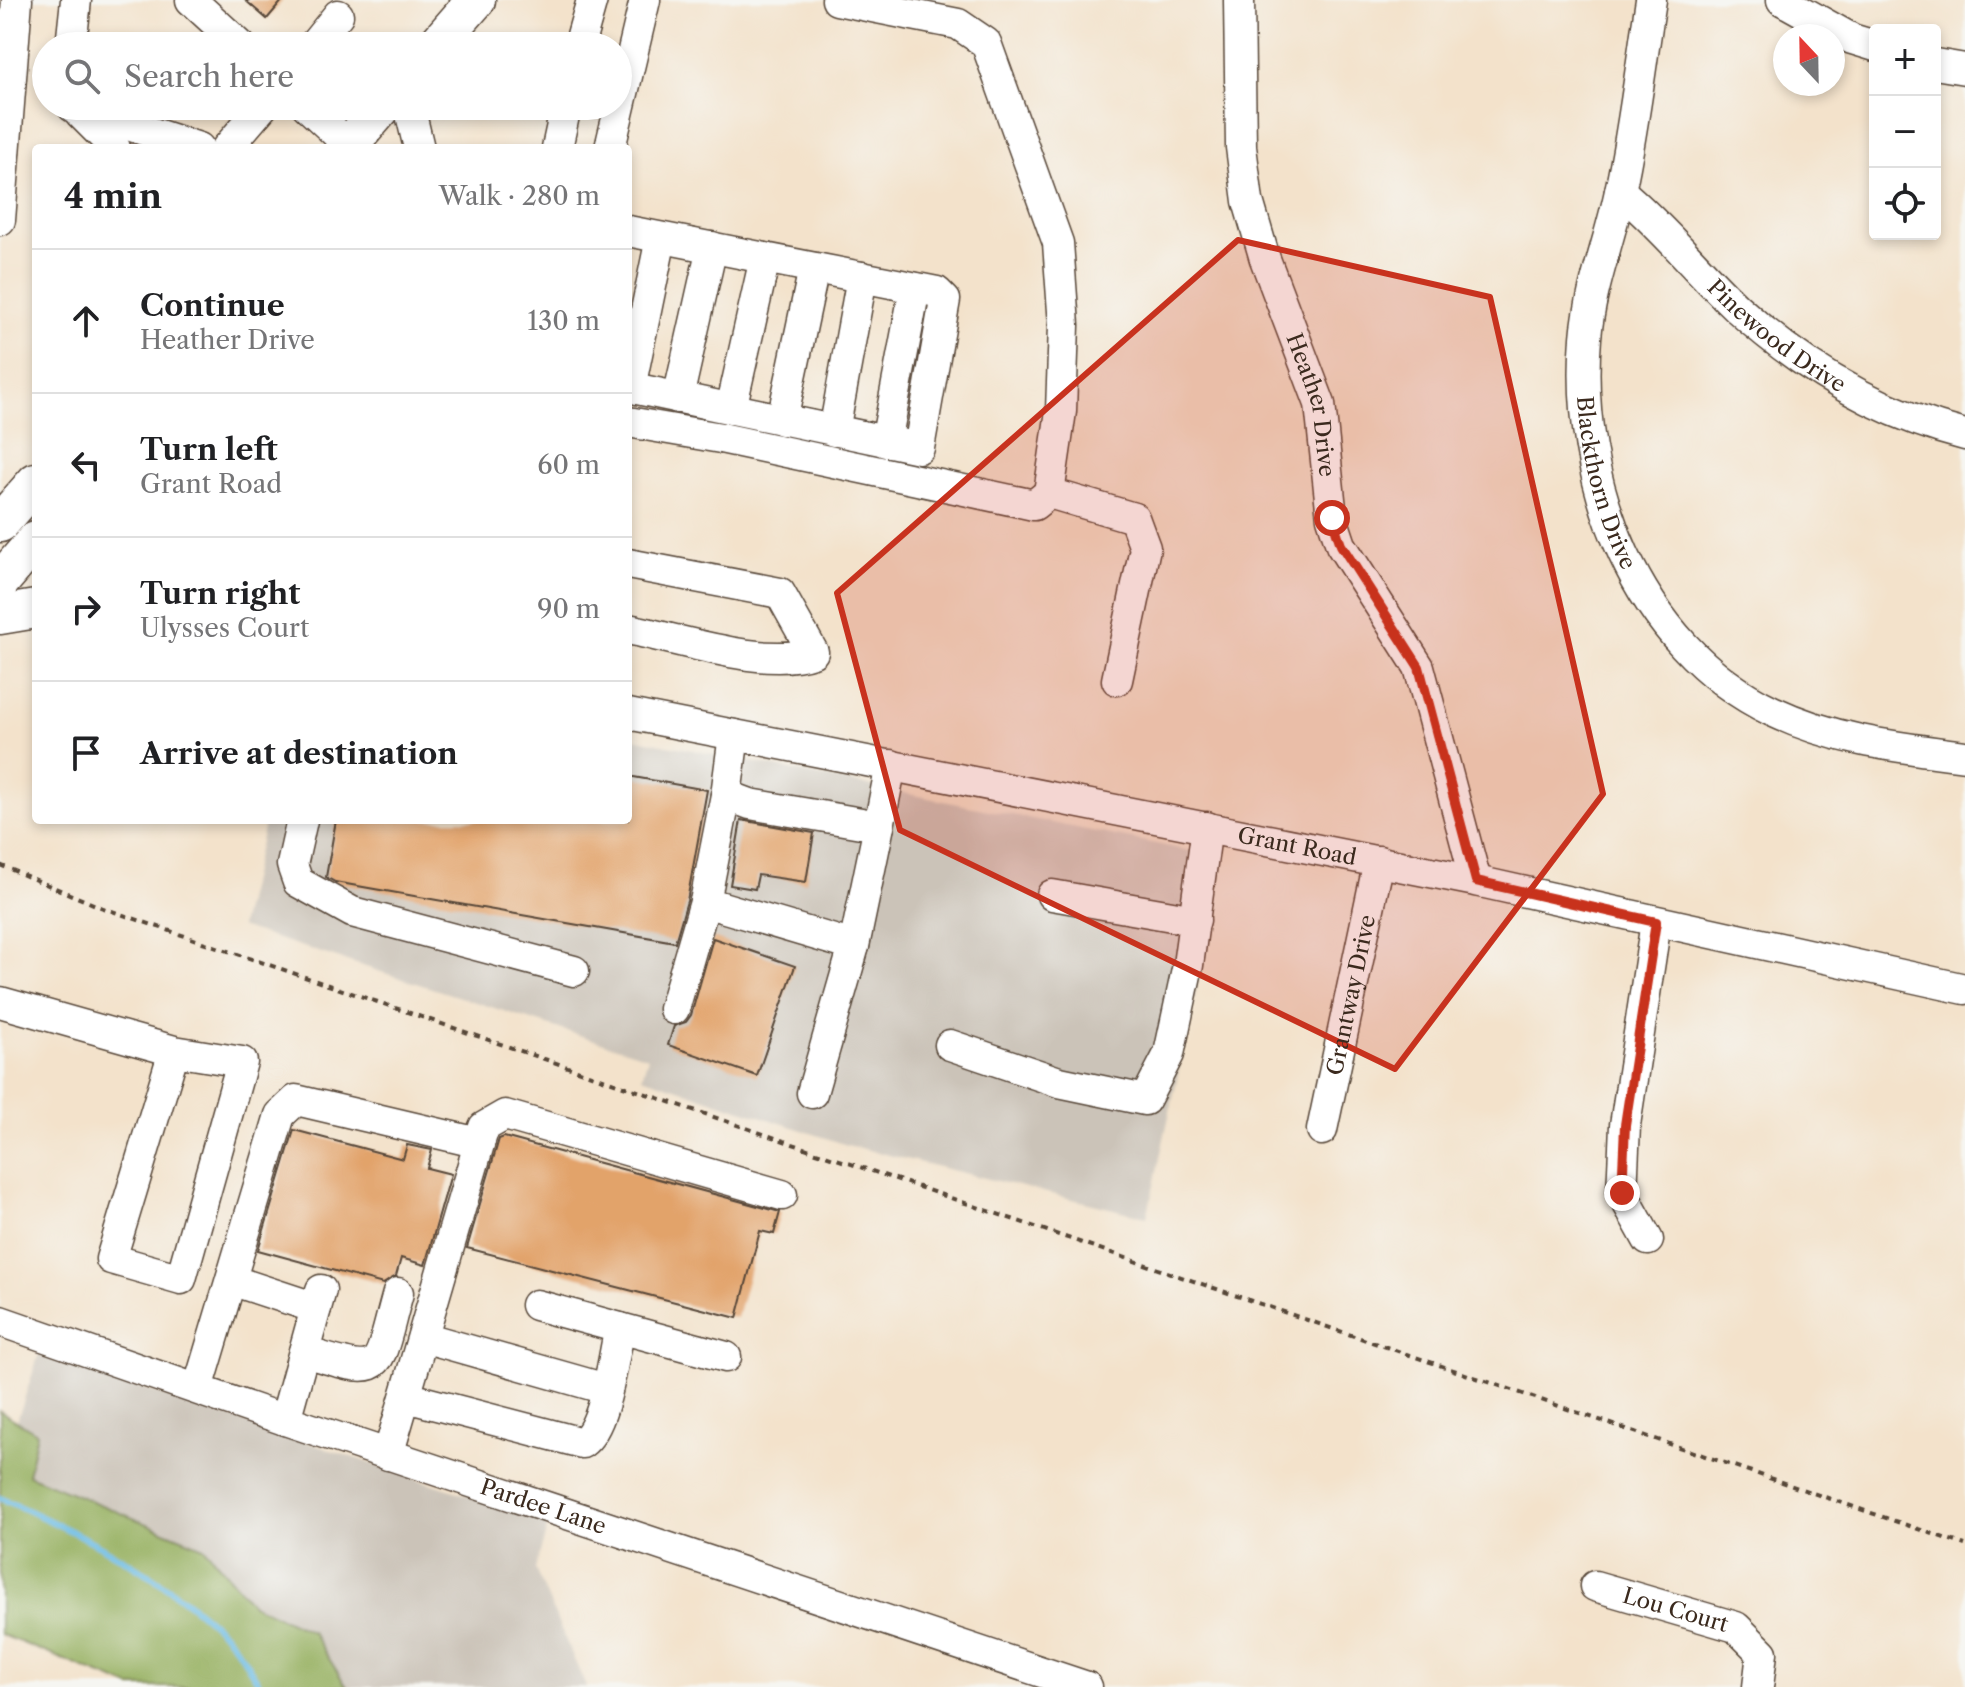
<!DOCTYPE html>
<html lang="en">
<head>
<meta charset="utf-8">
<style>
	body { margin:0; font-family:"Libre Caslon Text",serif; background:#f6f6f6; color:#202124 }
	.controls { position:absolute; right:24px; top:24px; display:grid; overflow:hidden; border-radius:8px; box-shadow:0 4px 12px #0003 }
	.controls button { width:72px; height:72px; display:grid; place-items:center; padding:0; border:0; border-bottom:2px solid #e0e0e0; background:#fff; color:#202124; font:40px sans-serif }
	.compass { position:absolute; left:1773px; top:24px; width:72px; height:72px; border-radius:50%; background:#fff; box-shadow:0 4px 12px #0003; rotate:338deg }
	.stop { position:absolute; width:24px; height:24px; margin:-18px; border:6px solid #c8321e; border-radius:50%; background:#fff }
	.stop.end { background:#c8321e; border-color:#fff; box-shadow:0 2px 8px #0008 }
	.list { margin:0; padding:0; list-style:none }
	h2 { display:flex; justify-content:space-between; align-items:center; height:104px; margin:0; padding:0 32px; font-size:34px }
	h2 small { font-size:26px; font-weight:400; color:#757577 }
	.list li { display:grid; grid-template-columns:52px 1fr auto; gap:24px; align-items:center; box-sizing:border-box; height:144px; padding:0 32px; border-top:2px solid #e0e0e0 }
	.list b { display:block; font-size:30px; white-space:nowrap }
	.list p { margin:0; font-size:26px; white-space:nowrap; color:#757577 }
	.list em { font-size:26px; font-style:normal; color:#757577 }
	.icon { flex:none; width:44px; height:44px; fill:none; stroke:currentColor; stroke-width:2; stroke-linecap:round; stroke-linejoin:round }
	.map { position:relative; flex:none; width:1965px; height:1687px; overflow:hidden }
	.search { position:absolute; background:#fff; box-shadow:0 4px 12px #0003; left:32px; top:32px; width:600px; height:88px; display:flex; align-items:center; gap:20px; box-sizing:border-box; padding:0 28px; border-radius:44px; color:#757577; font-size:30px }
	.panel { position:absolute; background:#fff; box-shadow:0 4px 12px #0003; left:32px; top:144px; width:600px; height:680px; border-radius:8px }
	.map>svg:first-child { display:block }
	.industrial { fill:#cbc3b8 }
	.forest { fill:#97b162; stroke:#696e40; stroke-width:2 }
	.lines { fill:none; stroke-linecap:round; stroke-linejoin:round }
	.stream { stroke:#6abce5; stroke-width:6 }
	.building { fill:#e2a36a }
	.minor-casing { stroke:#574638; stroke-width:33 }
	.major-casing { stroke:#574638; stroke-width:41 }
	.path { stroke:#574638; stroke-width:4; stroke-dasharray:6 6; stroke-linecap:butt }
	.minor { stroke:#fff; stroke-width:30 }
	.major { stroke:#fff; stroke-width:38 }
	.route { stroke:#c8321e; stroke-width:10 }
	.marked { fill:#c8321e; fill-opacity:0.2; stroke:#c8321e; stroke-width:6; stroke-linejoin:round }
	.labels { text-anchor:middle; stroke-width:6; stroke-linejoin:round; paint-order:stroke }
	.street-label { font-size:22px; fill:#3b2a1e; stroke:#f6f6f2 }
</style>
</head>
<body>
<div class="map">
<svg width="1965" height="1687" viewBox="0 0 1965 1687">
	<rect width="100%" height="100%" fill="#f6f6f2"/>
	<filter id="ink" filterUnits="userSpaceOnUse"><feTurbulence type="fractalNoise" baseFrequency=".0125" numOctaves="2"/><feDisplacementMap in="SourceGraphic" scale="16" xChannelSelector="R" yChannelSelector="G"/><feConvolveMatrix kernelMatrix="1 2 1 2 8 2 1 2 1" color-interpolation-filters="sRGB"/></filter>
	<filter id="wash" filterUnits="userSpaceOnUse"><feTurbulence type="fractalNoise" baseFrequency=".006" numOctaves="4" result="noise"/><feDisplacementMap in="SourceGraphic" scale="32" xChannelSelector="R" yChannelSelector="G"/><feGaussianBlur stdDeviation="1.8" result="paint"/><feColorMatrix in="noise" values="0 0 0 0 0 0 0 0 0 0 0 0 0 0 0 0 0 1.4 0 .05"/><feComposite in="paint" operator="in"/></filter>
	<g filter="url(#wash)">
		<rect width="100%" height="100%" fill="#f3e2cb"/>
		<g class="industrial">
			<polygon points="628,737 1225,858 1147,1217 847,1145 642,1077 648,1057 240,927 265,820 628,820"/>
			<polygon points="39,1354 549,1522 535,1569 586,1687 347,1687 312,1632 252,1604 204,1547 28,1475 37,1433 17,1421"/>
		</g>
		<polygon class="forest" points="0,1411 37,1433 28,1475 204,1547 252,1604 312,1632 347,1687 131,1687 0,1634"/>
		<g class="lines">
			<path class="stream" d="M0,1498C79,1533 159,1572 222,1632C238,1646 249,1669 262,1687"/>
		</g>
		<g id="blocks">
			<g class="building">
				<polygon points="245,0 283,0 267,19"/>
				<polygon points="628,776 707,790 687,901 675,942 335,882 326,877 336,820 628,820"/>
				<polygon points="741,820 814,833 806,882 758,875 755,889 730,885"/>
				<polygon points="713,938 795,966 757,1076 668,1045 674,1026 686,1022 691,1015"/>
				<polygon points="294,1130 403,1159 407,1145 432,1150 427,1168 451,1174 425,1265 401,1258 396,1276 383,1284 258,1250"/>
				<polygon points="504,1137 780,1212 774,1234 760,1231 737,1318 467,1248 499,1139"/>
			</g>
		</g>
	</g>
	<g filter="url(#ink)">
		<use href="#blocks" fill-opacity="0" stroke="#574638" stroke-width="2"/>
		<g class="lines">
			<defs>
				<g id="minor">
					<polyline points="191,0 241,46"/>
					<polyline points="837,0 958,24 986,43 1058,243 1064,325 1061,411 1049,493 1134,518 1145,548 1117,680"/>
					<path id="s1" d="M1239,0L1241,147L1248,201L1265,259L1320,404L1332,518L1341,545L1419,667L1476,881"/>
					<path id="s2" d="M1651,0C1641,63 1634,128 1620,191C1610,240 1590,288 1586,338C1574,481 1636,646 1772,711C1836,741 1896,747 1965,756"/>
					<polyline points="1782,0 1852,39 1875,46"/>
					<polyline points="71,46 76,0"/>
					<polyline points="313,46 338,15"/>
					<polyline points="579,46 592,0"/>
					<polyline points="1935,64 1965,69"/>
					<polyline points="307,106 352,148"/>
					<polyline points="409,106 419,148"/>
					<polyline points="73,107 199,148"/>
					<polyline points="80,113 115,148"/>
					<polyline points="227,148 263,106"/>
					<polyline points="557,148 566,106"/>
					<polyline points="610,148 645,0"/>
					<path id="s3" d="M1620,191C1663,227 1697,270 1737,308C1803,368 1879,413 1965,435"/>
					<polyline points="0,220 17,0"/>
					<polyline points="628,231 937,292 945,300 919,448 628,387"/>
					<polyline points="630,388 661,238"/>
					<polyline points="678,398 712,247"/>
					<polyline points="731,409 765,258"/>
					<polyline points="782,420 814,268"/>
					<polyline points="628,422 721,438 1034,505 1049,493"/>
					<polyline points="834,431 862,277"/>
					<polyline points="886,442 915,288"/>
					<path d="M628,564L780,593L813,652C766,669 679,639 628,629"/>
					<path id="s4" d="M628,714L1476,881L1965,989"/>
					<polyline points="734,735 726,795 750,804 879,826 891,765"/>
					<polyline points="302,820 292,865 298,882 352,912 574,971"/>
					<polyline points="1052,895 1195,920"/>
					<polyline points="705,902 854,946 812,1093"/>
					<polyline points="854,946 879,826"/>
					<polyline points="0,1002 174,1051 242,1062 181,1279 111,1259 174,1051"/>
					<polyline points="674,1009 705,902 726,795"/>
					<polyline points="950,1045 1059,1082 1145,1100 1169,1054 1188,965 1207,827"/>
					<path id="s5" d="M1322,1130L1379,861"/>
					<polyline points="1648,1240 1622,1193 1625,1125 1656,922"/>
					<polyline points="231,1280 316,1308"/>
					<polyline points="536,1305 620,1328"/>
					<path id="s6" d="M0,1321L285,1420L1087,1687"/>
					<polyline points="423,1337 606,1389"/>
					<path d="M304,1352C388,1377 375,1374 398,1293"/>
					<polyline points="198,1389 280,1115 296,1100 479,1143"/>
					<path d="M406,1397L582,1443C606,1427 613,1356 620,1328L726,1357"/>
					<polyline points="285,1420 321,1290"/>
					<polyline points="388,1455 484,1127 505,1115 782,1195"/>
					<path id="s7" d="M1595,1586L1736,1627L1762,1653L1758,1687"/>
				</g>
				<g id="major">
					<polyline points="436,46 476,0"/>
					<polyline points="347,148 383,106"/>
					<polyline points="0,523 36,482"/>
					<polyline points="0,582 36,540"/>
					<polyline points="0,615 36,609"/>
				</g>
			</defs>
			<use href="#minor" class="minor-casing"/>
			<use href="#major" class="major-casing"/>
			<polyline class="path" points="0,865 103,908 1965,1545"/>
			<use href="#minor" class="minor"/>
			<use href="#major" class="major"/>
		</g>
	</g>
	<g class="lines" filter="url(#ink)">
		<polyline class="route" points="1332,518 1341,545 1419,667 1476,881 1656,922 1625,1125 1622,1193"/>
	</g>
	<path class="marked" d="M1238,240L1490,297L1603,794L1395,1069L900,830L837,593Z"/>
	<g class="labels">
		<g class="street-label">
			<text dy="8" stroke="none"><textPath href="#s3" startOffset="214">Pinewood Drive</textPath></text>
			<text dy="8" stroke="none"><textPath href="#s1" startOffset="416">Heather Drive</textPath></text>
			<text dy="8" stroke="none"><textPath href="#s2" startOffset="492">Blackthorn Drive</textPath></text>
			<text dy="8" stroke="none"><textPath href="#s4" startOffset="682">Grant Road</textPath></text>
			<text dy="8" stroke="none"><textPath href="#s5" startOffset="138">Grantway Drive</textPath></text>
			<text dy="8" stroke="none"><textPath href="#s6" startOffset="574">Pardee Lane</textPath></text>
			<text dy="8" stroke="none"><textPath href="#s7" startOffset="84">Lou Court</textPath></text>
		</g>
	</g>
</svg>
<div class="controls">
<button>+</button>
<button>−</button>
<button><svg class="icon" aria-label="locate" viewBox="0 0 24 24"><circle cx="12" cy="12" r="6"/><path d="M12 2v4M12 18v4M2 12h4M18 12h4"/></svg></button>
</div>
<svg class="compass" viewBox="-18 -18 36 36"><path d="M0-13l5 13h-10z" fill="#e53935"/><path d="M0 13l5-13h-10z" fill="#757577"/></svg>
<div class="stop" style="left:1332px;top:518px"></div>
<div class="stop end" style="left:1622px;top:1193px"></div>
<div class="search"><svg class="icon" aria-label="search" viewBox="0 0 24 24"><circle cx="10" cy="10" r="6"/><path d="M15 15l6 6"/></svg>Search here</div>
<section class="panel">
<h2>4 min<small>Walk · 280 m</small></h2>
<ul class="list">
<li><svg class="icon" aria-label="ahead" viewBox="0 0 24 24"><path d="M12 20V5M6 11l6-6 6 6"/></svg><div><b>Continue</b><p>Heather Drive</p></div><em>130 m</em></li>
<li><svg class="icon" aria-label="left" viewBox="0 0 24 24"><path d="M17 20v-9H6M10 6l-5 5 5 5"/></svg><div><b>Turn left</b><p>Grant Road</p></div><em>60 m</em></li>
<li><svg class="icon" aria-label="right" viewBox="0 0 24 24"><path d="M7 20v-9h11M14 6l5 5-5 5"/></svg><div><b>Turn right</b><p>Ulysses Court</p></div><em>90 m</em></li>
<li><svg class="icon" aria-label="arrive" viewBox="0 0 24 24"><path d="M6 21V4h12l-3 4 3 4H6"/></svg><div><b>Arrive at destination</b></div></li>
</ul>
</section>
</div>
</body>
</html>
